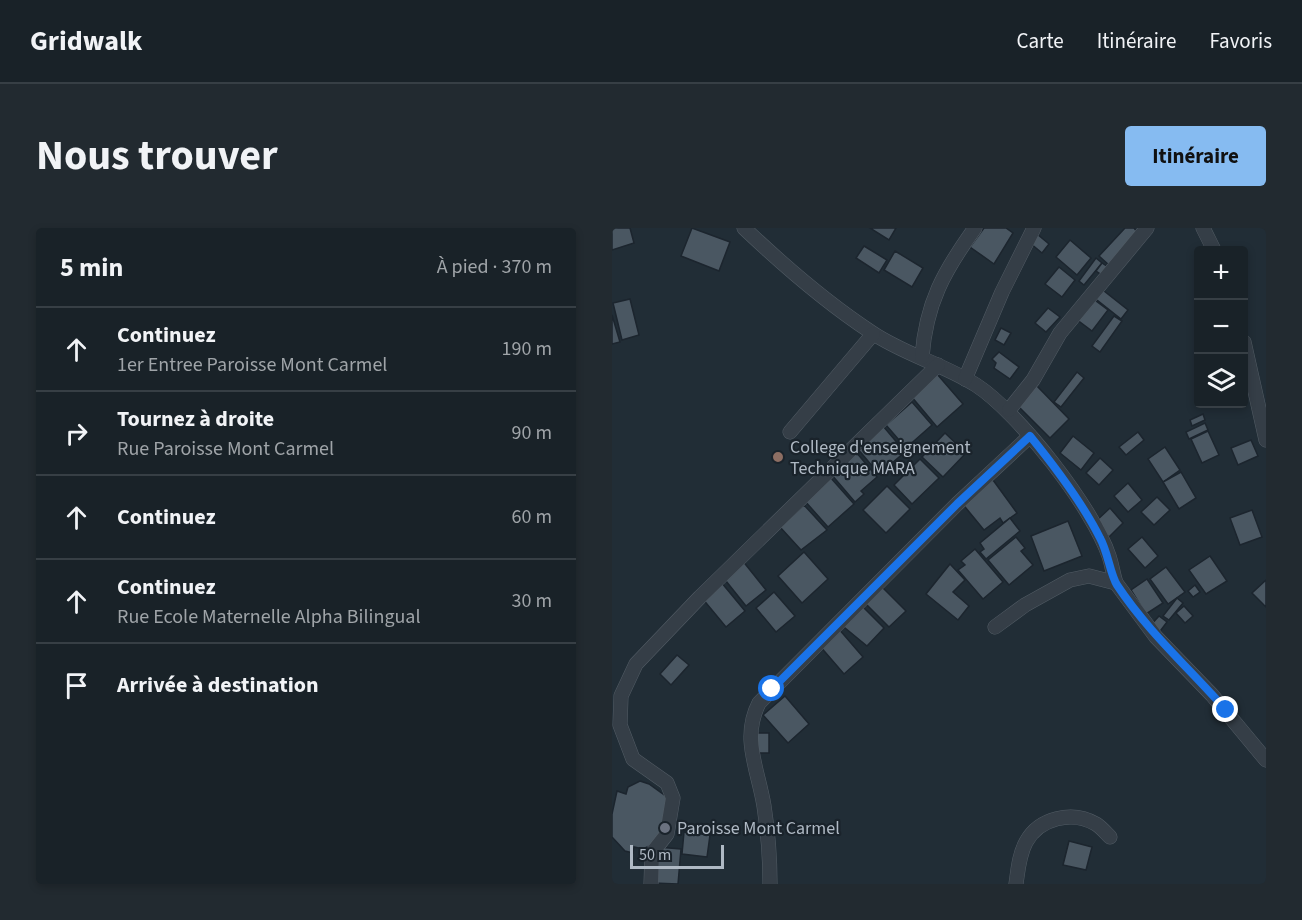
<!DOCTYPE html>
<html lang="fr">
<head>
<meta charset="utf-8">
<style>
	body { margin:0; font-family:"Source Sans 3",sans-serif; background:#222a30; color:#f1f3f6 }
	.controls { position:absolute; right:18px; top:18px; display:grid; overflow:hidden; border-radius:6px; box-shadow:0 3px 9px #0003 }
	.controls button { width:54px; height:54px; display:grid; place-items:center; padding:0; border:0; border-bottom:2px solid #373f45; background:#192228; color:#f1f3f6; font:30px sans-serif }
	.scale { position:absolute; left:18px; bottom:15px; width:94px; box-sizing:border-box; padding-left:6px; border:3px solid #afb9c4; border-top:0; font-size:16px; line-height:21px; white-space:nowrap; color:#afb9c4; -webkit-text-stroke:4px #1a232b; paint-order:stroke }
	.stop { position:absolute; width:18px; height:18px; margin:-14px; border:4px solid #1a73e8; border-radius:50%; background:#fff }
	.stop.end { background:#1a73e8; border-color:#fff; box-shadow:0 2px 6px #0008 }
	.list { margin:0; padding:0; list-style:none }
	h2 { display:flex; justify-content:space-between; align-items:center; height:78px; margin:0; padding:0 24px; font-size:26px }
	h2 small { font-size:20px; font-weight:400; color:#9fa4a8 }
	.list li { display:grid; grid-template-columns:39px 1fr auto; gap:18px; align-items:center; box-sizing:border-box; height:84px; padding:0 24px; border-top:2px solid #373f45 }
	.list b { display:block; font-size:22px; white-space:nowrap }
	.list p { margin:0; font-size:20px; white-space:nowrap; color:#9fa4a8 }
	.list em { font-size:20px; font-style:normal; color:#9fa4a8 }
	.icon { flex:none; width:33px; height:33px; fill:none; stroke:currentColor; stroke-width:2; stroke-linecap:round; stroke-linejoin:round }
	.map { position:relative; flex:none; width:654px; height:656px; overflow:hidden; border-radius:6px }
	header { display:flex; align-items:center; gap:36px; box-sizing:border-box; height:84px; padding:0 30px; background:#192228; border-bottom:2px solid #373f45 }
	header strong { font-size:28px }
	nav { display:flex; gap:33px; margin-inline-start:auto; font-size:21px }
	.intro { display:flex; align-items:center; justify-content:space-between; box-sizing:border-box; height:144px; padding:0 36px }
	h1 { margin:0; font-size:42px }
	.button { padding:15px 27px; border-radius:6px; background:#86bbf1; color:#111; font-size:21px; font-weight:700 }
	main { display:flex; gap:36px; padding:0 36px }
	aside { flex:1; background:#192228; border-radius:6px; box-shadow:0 3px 9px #0003 }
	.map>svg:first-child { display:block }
	.building { fill:#4a5762; stroke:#1c252e; stroke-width:1.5 }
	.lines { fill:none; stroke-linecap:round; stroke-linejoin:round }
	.minor-casing { stroke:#525c65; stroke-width:15 }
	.minor { stroke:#353e47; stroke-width:14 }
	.route { stroke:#1a73e8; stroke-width:8 }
	.education-dot { fill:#8d6e63; stroke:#1a232b; stroke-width:2 }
	.worship-dot { fill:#6b7280; stroke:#1a232b; stroke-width:2 }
	.labels { text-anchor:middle; stroke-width:4.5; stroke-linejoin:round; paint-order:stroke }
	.poi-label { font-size:18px; fill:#afb9c4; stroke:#1a232b; text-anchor:start }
</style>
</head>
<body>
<header>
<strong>Gridwalk</strong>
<nav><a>Carte</a><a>Itinéraire</a><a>Favoris</a></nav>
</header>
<div class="intro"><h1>Nous trouver</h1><a class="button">Itinéraire</a></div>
<main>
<aside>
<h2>5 min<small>À pied · 370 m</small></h2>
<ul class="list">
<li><svg class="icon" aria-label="ahead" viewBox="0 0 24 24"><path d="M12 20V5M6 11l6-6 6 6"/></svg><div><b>Continuez</b><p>1er Entree Paroisse Mont Carmel</p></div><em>190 m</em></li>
<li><svg class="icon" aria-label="right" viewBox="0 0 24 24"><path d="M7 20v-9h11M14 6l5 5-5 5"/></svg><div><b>Tournez à droite</b><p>Rue Paroisse Mont Carmel</p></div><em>90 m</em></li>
<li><svg class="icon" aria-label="ahead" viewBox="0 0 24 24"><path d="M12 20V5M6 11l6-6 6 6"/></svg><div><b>Continuez</b></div><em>60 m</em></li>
<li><svg class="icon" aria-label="ahead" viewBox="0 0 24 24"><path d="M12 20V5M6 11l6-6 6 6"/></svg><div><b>Continuez</b><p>Rue Ecole Maternelle Alpha Bilingual</p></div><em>30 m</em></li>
<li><svg class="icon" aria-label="arrive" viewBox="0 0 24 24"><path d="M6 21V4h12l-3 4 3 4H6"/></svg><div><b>Arrivée à destination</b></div></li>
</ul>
</aside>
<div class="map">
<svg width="654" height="656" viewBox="0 0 654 656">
	<rect width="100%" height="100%" fill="#212d36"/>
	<g class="building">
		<polygon points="0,0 18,0 22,15 0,22"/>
		<polygon points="80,0 118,14 107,43 69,28"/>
		<polygon points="258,0 284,0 277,12"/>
		<polygon points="372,0 394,0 401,5 382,36 358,19"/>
		<polygon points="513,0 522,0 526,5 497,37 487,28"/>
		<polygon points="425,6 437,16 430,25 418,15"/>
		<polygon points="458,12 479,30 465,47 444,29"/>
		<polygon points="252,18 275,32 267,45 244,30"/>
		<polygon points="283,23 311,40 300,59 272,42"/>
		<polygon points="484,30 490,35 472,57 467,53"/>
		<polygon points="490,35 496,39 490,47 484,43"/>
		<polygon points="447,39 463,52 450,69 433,56"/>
		<polygon points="487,59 516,82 509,91 480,68"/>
		<polygon points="480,70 496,82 480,103 464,91"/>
		<polygon points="18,71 27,107 10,112 1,75"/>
		<polygon points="436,80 448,89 434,104 423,95"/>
		<polygon points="0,87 8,114 0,116"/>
		<polygon points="502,88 510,93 488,124 480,118"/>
		<polygon points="389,100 399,105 392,117 383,112"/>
		<polygon points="387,124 407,139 398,151 382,140 384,135 380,131"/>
		<polygon points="465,144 472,150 449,179 442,174"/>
		<polygon points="325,146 351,176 325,199 299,168"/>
		<polygon points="423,156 457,191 438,210 404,176"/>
		<polygon points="300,174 320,197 294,220 274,197"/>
		<polygon points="591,186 593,192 580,198 578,192"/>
		<polygon points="593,195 596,202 577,211 574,204"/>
		<polygon points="271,198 293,224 267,246 245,220"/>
		<polygon points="596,203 607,227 590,235 579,211"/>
		<polygon points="526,204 532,212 514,227 507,219"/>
		<polygon points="333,205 354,225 331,249 310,229"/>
		<polygon points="461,208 482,225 469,242 448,225"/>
		<polygon points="639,212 646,228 626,237 619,220"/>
		<polygon points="553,219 568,242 551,254 536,231"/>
		<polygon points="244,224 265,249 249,263 252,266 243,274 219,246"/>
		<polygon points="488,230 501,242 487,257 474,245"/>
		<polygon points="308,231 327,250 300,276 282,257"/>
		<polygon points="569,244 584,270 567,281 551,254"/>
		<polygon points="218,249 242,276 216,299 192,272"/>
		<polygon points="381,252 405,285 391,295 388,290 372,302 349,274"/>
		<polygon points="516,255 530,272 516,284 502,268"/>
		<polygon points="275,258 298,281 274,305 251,282"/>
		<polygon points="545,269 558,282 542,297 529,284"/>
		<polygon points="192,277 215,302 189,322 168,299"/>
		<polygon points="498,280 511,295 497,309 483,294"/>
		<polygon points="640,282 650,309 628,317 618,290"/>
		<polygon points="398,290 408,303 374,331 368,324 372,321 368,315"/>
		<polygon points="456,293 470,328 432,343 419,308"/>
		<polygon points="404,309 413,320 409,323 421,337 397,357 376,332"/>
		<polygon points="530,309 546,328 533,340 516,321"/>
		<polygon points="363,321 391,354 371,371 346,342 353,337 349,333"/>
		<polygon points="192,324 216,351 190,375 166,348"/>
		<polygon points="598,328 615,353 594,366 577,342"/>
		<polygon points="130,332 154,362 134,378 110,348"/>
		<polygon points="338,336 353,352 341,364 357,378 346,392 314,366"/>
		<polygon points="554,339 573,364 556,376 538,351"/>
		<polygon points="535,351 551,375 534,386 519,362"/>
		<polygon points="654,352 654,379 640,365"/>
		<polygon points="109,354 133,383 114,399 90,370"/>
		<polygon points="583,357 588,364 581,369 576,363"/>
		<polygon points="270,359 294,383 277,399 254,376"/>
		<polygon points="162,364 183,388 164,404 144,380"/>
		<polygon points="565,370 571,375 557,392 551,388"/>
		<polygon points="247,375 272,400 255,418 227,395"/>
		<polygon points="572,378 581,388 573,395 564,385"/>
		<polygon points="547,388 555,394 546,406 537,399"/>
		<polygon points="226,400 251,429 232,446 207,417"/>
		<polygon points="65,427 77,437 59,457 48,446"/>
		<polygon points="173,468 197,496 176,515 151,487"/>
		<rect x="140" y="505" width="17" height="20"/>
		<polygon points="28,553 37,556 55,569 59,582 46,614 31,621 22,619 21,625 13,623 0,609 0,586 5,563 14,566 16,559"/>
		<polygon points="72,604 98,607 95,629 70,626"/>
		<polygon points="457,613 480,619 474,642 451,637"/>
		<polygon points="45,619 69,621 66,656 41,655"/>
	</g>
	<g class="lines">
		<defs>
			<g id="minor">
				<path d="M132,0C172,38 212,73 259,104C291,126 331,136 364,157C407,185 481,280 497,328C500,337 501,346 504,355"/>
				<polyline points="591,0 602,22"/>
				<polyline points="632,114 654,212"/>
				<path d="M310,129C314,75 332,43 363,0"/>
				<polyline points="353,151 390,64 422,0"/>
				<polyline points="397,182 421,152 448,105 535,0"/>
				<polyline points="178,204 261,106"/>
				<polyline points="383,399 413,377 458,352 477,348 504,355 544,409 600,467 654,532"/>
				<polyline points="39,656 40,625 55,606 61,570 55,555 21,531 8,497 9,468 24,436 88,369 326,137"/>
				<path d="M158,656C158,630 156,604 152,578C146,541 129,510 147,475L345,276L418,208"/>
				<path d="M404,656C406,642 407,627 414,614C427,590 460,582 484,596C489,599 494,605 498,609"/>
			</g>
		</defs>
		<use href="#minor" class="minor-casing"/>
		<use href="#minor" class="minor"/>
	</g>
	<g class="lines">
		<path class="route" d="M160,461L345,276L418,208C444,240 470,274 488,310C496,324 498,346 505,357C536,404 578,441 614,482"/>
	</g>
	<circle class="education-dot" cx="166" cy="229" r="6"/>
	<circle class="worship-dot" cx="53" cy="600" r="6"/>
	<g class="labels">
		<g class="poi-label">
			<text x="178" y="225">College d'enseignement<tspan x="178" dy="21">Technique MARA</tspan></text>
			<text x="65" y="606">Paroisse Mont Carmel</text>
		</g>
	</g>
</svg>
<div class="controls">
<button>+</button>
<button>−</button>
<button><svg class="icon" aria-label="layers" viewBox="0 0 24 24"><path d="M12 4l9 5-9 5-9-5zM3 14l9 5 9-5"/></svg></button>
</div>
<div class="scale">50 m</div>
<div class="stop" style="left:160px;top:461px"></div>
<div class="stop end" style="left:614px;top:482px"></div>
</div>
</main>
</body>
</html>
